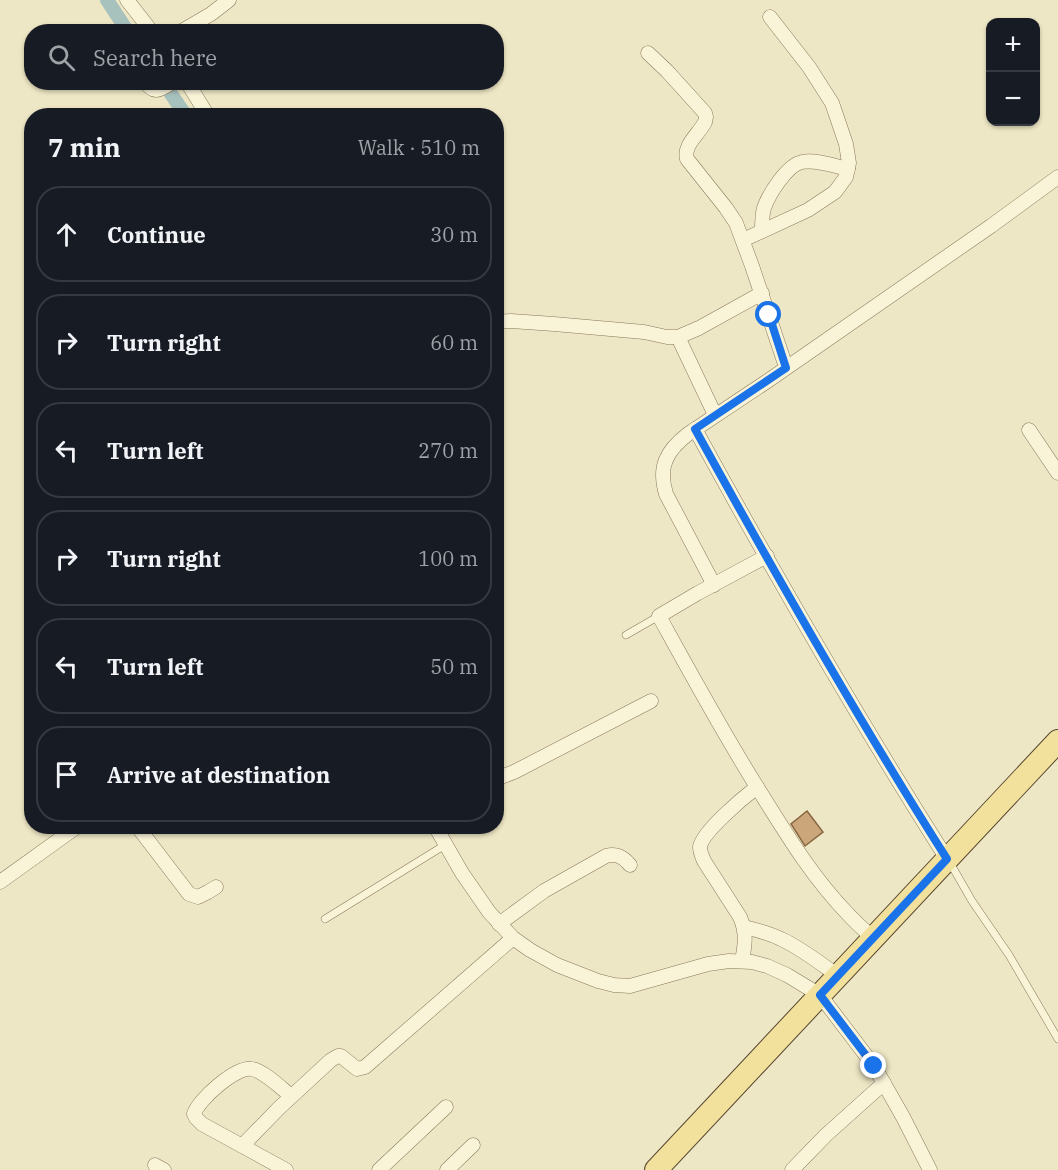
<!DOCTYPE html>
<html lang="en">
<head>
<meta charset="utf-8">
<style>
	body { margin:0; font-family:"IBM Plex Serif",serif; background:#20242c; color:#f1f3f6 }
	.controls { position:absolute; right:18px; top:18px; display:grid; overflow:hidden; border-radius:12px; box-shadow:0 2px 4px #0004 }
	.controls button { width:54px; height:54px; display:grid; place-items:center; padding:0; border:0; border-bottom:2px solid #363941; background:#171b24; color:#f1f3f6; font:30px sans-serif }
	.stop { position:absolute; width:18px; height:18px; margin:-14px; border:4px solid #1a73e8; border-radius:50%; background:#fff }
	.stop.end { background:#1a73e8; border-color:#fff; box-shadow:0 2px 6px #0008 }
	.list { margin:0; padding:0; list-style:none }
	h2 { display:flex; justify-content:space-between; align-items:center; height:78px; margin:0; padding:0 24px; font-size:26px }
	h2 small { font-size:20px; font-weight:400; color:#9ea1a6 }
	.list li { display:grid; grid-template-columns:39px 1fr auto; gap:18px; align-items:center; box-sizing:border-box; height:96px; margin:0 12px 12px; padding:0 12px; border:2px solid #363941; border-radius:24px }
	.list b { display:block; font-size:22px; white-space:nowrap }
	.list em { font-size:20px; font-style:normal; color:#9ea1a6 }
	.icon { flex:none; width:33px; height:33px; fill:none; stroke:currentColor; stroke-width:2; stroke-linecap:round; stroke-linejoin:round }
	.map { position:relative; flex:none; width:1058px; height:1170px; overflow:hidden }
	.search { position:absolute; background:#171b24; box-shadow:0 2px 4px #0004; left:24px; top:24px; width:480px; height:66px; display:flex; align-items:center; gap:15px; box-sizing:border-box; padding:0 21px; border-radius:24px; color:#9ea1a6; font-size:22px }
	.panel { position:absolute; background:#171b24; box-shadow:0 2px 4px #0004; left:24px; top:108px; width:480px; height:726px; border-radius:24px }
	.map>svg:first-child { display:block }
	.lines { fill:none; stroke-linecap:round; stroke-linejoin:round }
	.canal { stroke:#a7c1bd; stroke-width:14 }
	.building { fill:#cca67b; stroke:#886641; stroke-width:1.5 }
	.lane-casing { stroke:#89795b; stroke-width:8 }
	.street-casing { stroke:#89795b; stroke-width:15 }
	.primary-casing { stroke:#57462f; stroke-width:24 }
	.lane { stroke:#f9f3d8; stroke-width:7 }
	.street { stroke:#f9f3d8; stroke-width:14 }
	.primary { stroke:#f1e19d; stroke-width:22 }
	.route { stroke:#1a73e8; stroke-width:8 }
</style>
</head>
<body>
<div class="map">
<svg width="1058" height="1170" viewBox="0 0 1058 1170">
	<rect width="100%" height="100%" fill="#eee7c5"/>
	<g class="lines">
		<g class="canal">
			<polyline points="107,0 128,32"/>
			<polyline points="163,82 186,116"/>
		</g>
	</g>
	<polygon class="building" points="807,811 823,832 805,846 791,824"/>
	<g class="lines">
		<defs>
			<g id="lane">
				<path d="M141,82C154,102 163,92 179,82"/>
				<polyline points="626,635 659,616"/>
				<polyline points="949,861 972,901 1009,955 1058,1039"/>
				<polyline points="325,919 445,845"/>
			</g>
			<g id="street">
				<polyline points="127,0 152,32"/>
				<polyline points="180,32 211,14 229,0"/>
				<path d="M648,53L667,71L705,113L706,117L705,122C699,134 683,145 687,159L726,208L736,223L752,266L786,367"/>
				<polyline points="187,82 208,116"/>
				<path d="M762,231C762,223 762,215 764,208C769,194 787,165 802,162C816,159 834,166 848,169"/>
				<polyline points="743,240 808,210 835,192 846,177 849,163 846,144 832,103 809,67 770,17"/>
				<polyline points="496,322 511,321 554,324 644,332 667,337 678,337 699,328 762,293"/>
				<polyline points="678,337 715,415"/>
				<path d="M695,429C775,575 858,719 947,859"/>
				<polyline points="1029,430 1058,473"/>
				<path d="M767,556L698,593L659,616C691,674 722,731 757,787C784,830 811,876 847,913C855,922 864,930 873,938"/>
				<path d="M714,585L666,494C658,467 666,451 688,434L769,380L991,226L1058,177"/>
				<polyline points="496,779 514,772 651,701"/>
				<polyline points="137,826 189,894 198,897 208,892 216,887"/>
				<polyline points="435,826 462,873 489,912 513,938 530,950 557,965 598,981 614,985 630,986 708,964 729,961 752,962 767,966 787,975 820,995 874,1066 903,1117 930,1170"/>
				<polyline points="0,882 78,826"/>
				<path d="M499,924L544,891L606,856C617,853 623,857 630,865"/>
				<path d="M744,927C757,930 769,933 781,939C801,948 820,963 838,976"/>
				<path d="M742,961C745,945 747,933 740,917L704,861C702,856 700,852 700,847C702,832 744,797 757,787"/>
				<polyline points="242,1146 279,1108 331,1060 338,1056 341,1056 357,1069 365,1067 513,938"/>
				<polyline points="155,1165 164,1170"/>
				<path d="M286,1170L202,1124L196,1118L194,1114C198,1100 236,1066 252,1069C264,1071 281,1088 291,1096"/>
				<polyline points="379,1170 446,1107"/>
				<polyline points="447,1170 473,1145"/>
				<polyline points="792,1170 826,1135 884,1083"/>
			</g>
			<polyline id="primary" points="656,1170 1058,741"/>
		</defs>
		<use href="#lane" class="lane-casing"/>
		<use href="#street" class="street-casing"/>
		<use href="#primary" class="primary-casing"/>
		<use href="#lane" class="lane"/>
		<use href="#street" class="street"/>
		<use href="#primary" class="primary"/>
	</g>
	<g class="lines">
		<path class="route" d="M769,315L786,368L695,429C775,574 858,719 947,859L820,995L874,1066"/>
	</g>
</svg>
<div class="controls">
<button>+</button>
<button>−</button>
</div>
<div class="stop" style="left:769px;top:315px"></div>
<div class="stop end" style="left:874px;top:1066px"></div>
<div class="search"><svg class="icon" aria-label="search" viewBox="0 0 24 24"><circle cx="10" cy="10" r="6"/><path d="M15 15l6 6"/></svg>Search here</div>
<section class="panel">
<h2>7 min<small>Walk · 510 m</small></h2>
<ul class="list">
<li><svg class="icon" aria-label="ahead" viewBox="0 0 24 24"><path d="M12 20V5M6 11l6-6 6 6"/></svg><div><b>Continue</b></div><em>30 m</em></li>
<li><svg class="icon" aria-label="right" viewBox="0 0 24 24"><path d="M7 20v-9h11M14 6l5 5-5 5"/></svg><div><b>Turn right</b></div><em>60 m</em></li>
<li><svg class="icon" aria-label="left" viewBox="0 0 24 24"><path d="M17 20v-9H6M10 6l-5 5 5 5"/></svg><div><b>Turn left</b></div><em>270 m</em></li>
<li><svg class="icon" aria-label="right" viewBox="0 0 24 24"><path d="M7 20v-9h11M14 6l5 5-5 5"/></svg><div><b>Turn right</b></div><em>100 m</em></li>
<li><svg class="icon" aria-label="left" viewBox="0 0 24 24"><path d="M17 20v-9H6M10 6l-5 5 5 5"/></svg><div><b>Turn left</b></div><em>50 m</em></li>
<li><svg class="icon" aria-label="arrive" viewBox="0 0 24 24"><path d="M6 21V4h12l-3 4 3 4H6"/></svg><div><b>Arrive at destination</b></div></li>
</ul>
</section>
</div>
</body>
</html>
